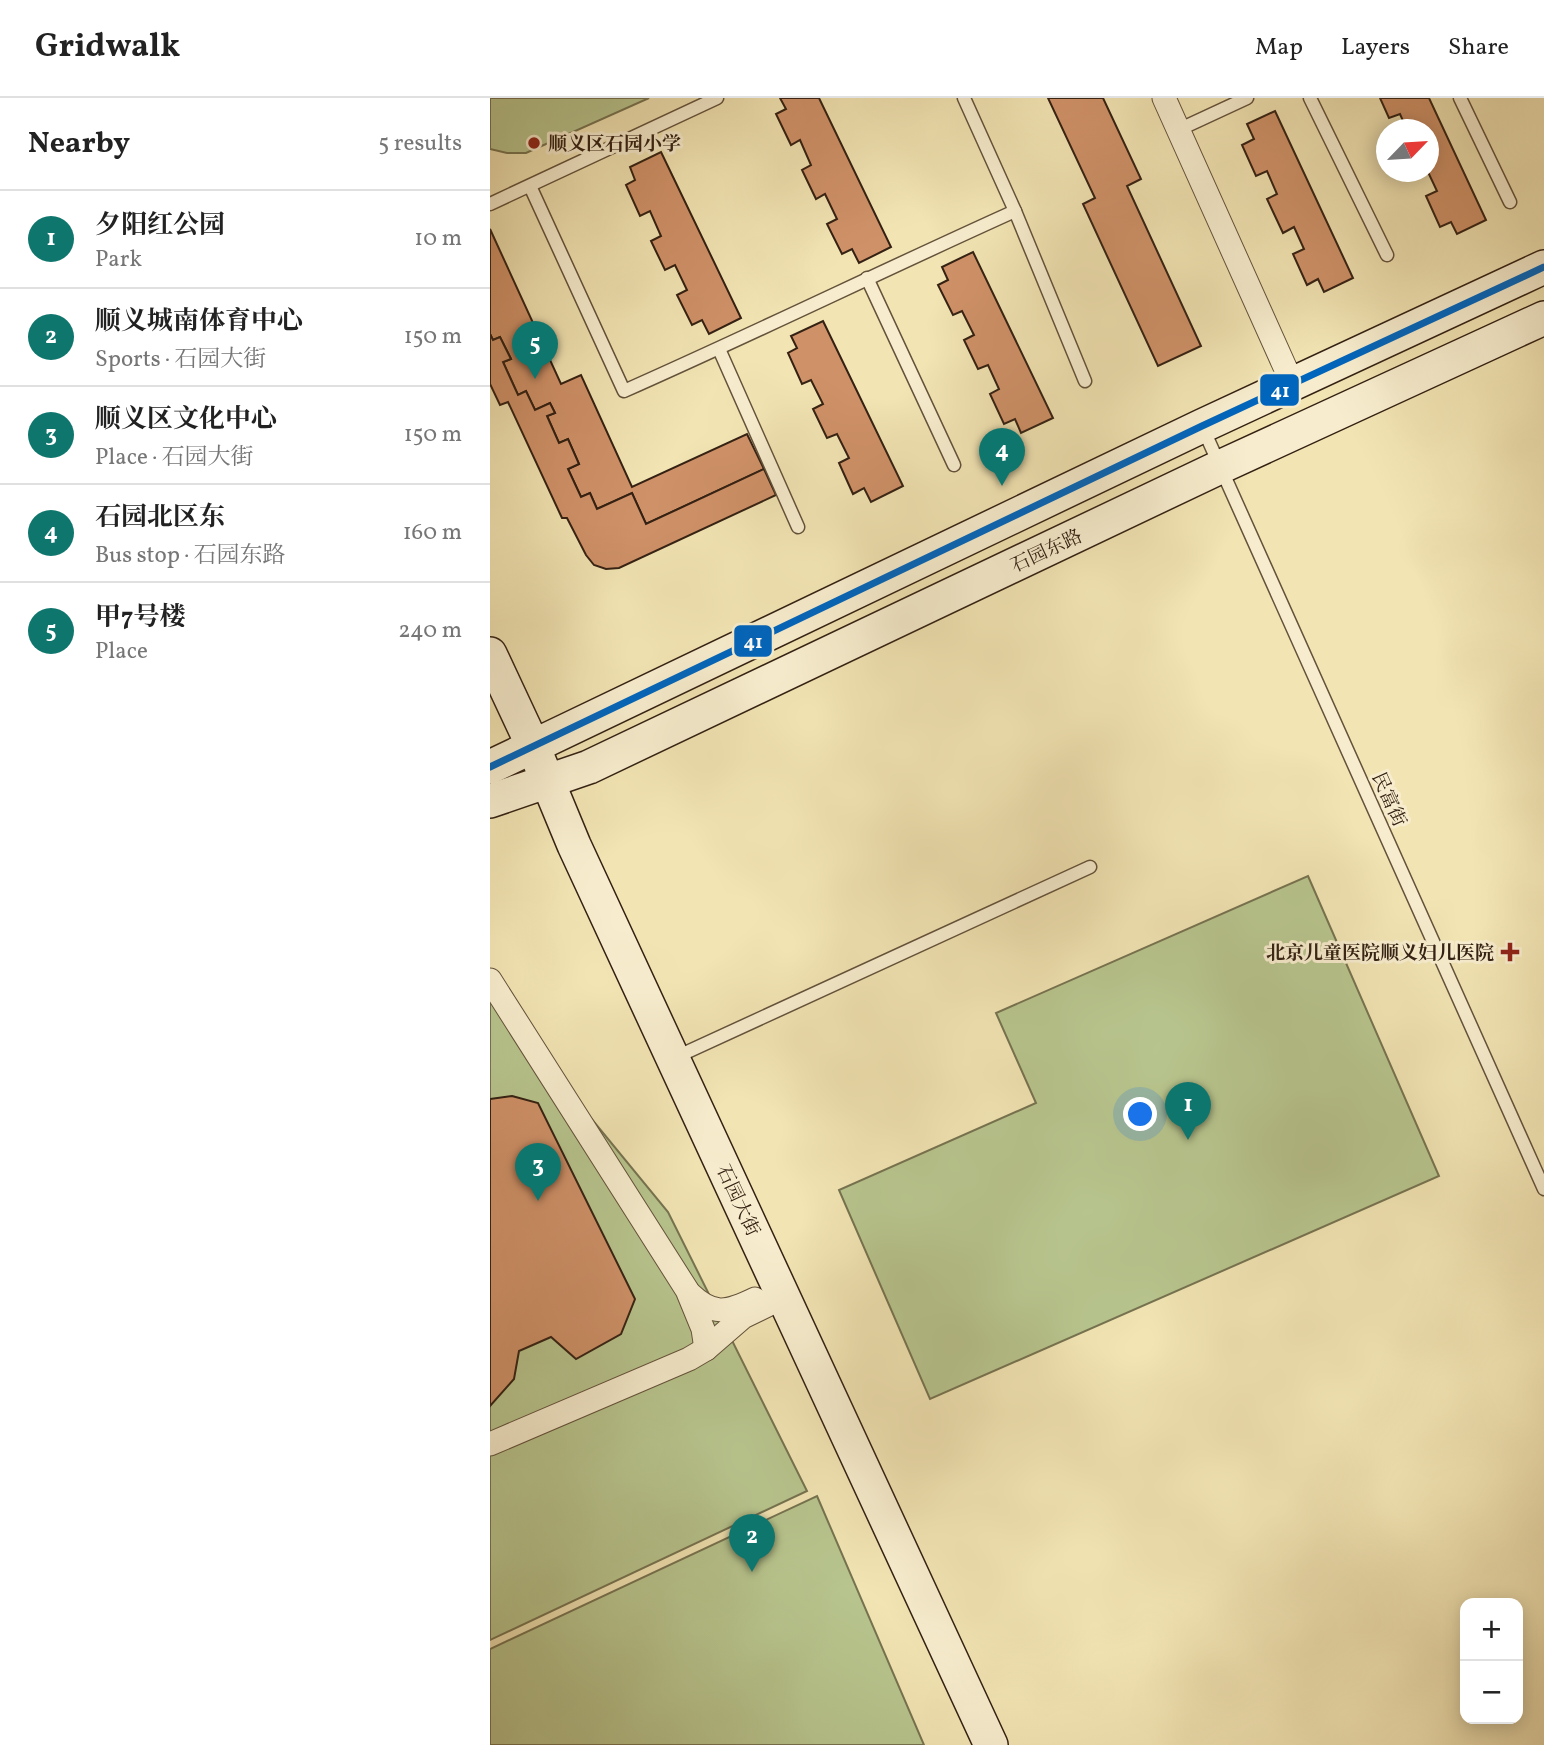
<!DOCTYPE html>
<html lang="en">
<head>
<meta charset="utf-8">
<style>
	body { margin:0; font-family:Vollkorn,"Noto Serif SC",serif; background:#f2f2f2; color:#222 }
	.controls { position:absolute; right:21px; bottom:21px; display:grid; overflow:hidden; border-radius:14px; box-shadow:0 4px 18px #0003 }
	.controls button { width:63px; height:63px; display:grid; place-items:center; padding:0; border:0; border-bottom:2px solid #e0e0e0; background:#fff; color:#222; font:35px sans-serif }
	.compass { position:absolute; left:886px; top:21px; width:63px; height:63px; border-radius:50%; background:#fff; box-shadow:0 4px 18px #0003; rotate:65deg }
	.you { position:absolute; left:651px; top:1017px; width:24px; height:24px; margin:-18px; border:5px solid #fff; border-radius:50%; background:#1a73e8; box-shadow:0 0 0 10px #1a73e833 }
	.badge { display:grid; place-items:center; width:46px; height:46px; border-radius:50%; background:#0f766e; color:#fff; font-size:23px; font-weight:700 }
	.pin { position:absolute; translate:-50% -58px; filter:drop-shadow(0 2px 4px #0008) }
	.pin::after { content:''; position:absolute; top:37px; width:24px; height:21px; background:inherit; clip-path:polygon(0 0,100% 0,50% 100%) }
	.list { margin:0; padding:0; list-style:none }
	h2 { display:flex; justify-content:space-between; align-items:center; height:91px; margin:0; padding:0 28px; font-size:30px }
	h2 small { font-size:23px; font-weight:400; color:#767676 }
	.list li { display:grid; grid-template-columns:46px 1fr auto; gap:21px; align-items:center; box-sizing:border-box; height:98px; padding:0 28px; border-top:2px solid #e0e0e0 }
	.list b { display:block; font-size:26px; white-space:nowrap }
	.list p { margin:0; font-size:23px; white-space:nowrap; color:#767676 }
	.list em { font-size:23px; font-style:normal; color:#767676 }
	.map { position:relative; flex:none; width:1054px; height:1647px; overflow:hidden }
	header { display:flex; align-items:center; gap:42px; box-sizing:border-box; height:98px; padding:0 35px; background:#fff; border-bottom:2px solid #e0e0e0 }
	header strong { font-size:33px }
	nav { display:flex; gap:38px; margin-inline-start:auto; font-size:24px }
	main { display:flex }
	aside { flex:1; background:#fff }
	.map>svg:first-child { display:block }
	.green { fill:#b8c58e; stroke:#767350; stroke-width:2 }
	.building { fill:#cf9168; stroke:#342113; stroke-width:2 }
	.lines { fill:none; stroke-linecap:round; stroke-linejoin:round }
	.lane-casing { stroke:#64523b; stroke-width:15 }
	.street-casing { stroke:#64523b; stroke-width:25 }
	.secondary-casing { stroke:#342113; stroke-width:36 }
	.lane { stroke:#f7edce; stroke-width:12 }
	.street { stroke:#f7edce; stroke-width:23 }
	.secondary { stroke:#f7edce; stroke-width:33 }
	.bus-1-casing { stroke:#f7edce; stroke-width:12 }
	.bus-1 { stroke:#0065bd; stroke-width:7 }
	.poi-dot { fill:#8f2418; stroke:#f7edce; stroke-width:2.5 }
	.labels { text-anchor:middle; stroke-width:6; stroke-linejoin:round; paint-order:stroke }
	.poi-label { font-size:19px; font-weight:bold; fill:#342113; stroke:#f7edce; text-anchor:start }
	.street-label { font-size:19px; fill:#342113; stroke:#f7edce }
	.line-badge { stroke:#f7edce; stroke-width:2.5 }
	.badge-label { font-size:19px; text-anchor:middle; font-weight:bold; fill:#fff }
</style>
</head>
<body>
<header>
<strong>Gridwalk</strong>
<nav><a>Map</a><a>Layers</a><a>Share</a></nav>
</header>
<main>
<aside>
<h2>Nearby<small>5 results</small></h2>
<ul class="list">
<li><span class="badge">1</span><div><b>夕阳红公园</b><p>Park</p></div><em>10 m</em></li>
<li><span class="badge">2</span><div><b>顺义城南体育中心</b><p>Sports · 石园大街</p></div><em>150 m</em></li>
<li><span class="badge">3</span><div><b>顺义区文化中心</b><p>Place · 石园大街</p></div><em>150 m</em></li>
<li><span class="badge">4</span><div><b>石园北区东</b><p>Bus stop · 石园东路</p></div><em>160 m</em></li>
<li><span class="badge">5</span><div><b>甲7号楼</b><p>Place</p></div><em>240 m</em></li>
</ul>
</aside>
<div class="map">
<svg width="1054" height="1647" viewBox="0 0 1054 1647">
	<rect width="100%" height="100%" fill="#f2e4b3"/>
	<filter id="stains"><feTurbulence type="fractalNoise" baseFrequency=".00286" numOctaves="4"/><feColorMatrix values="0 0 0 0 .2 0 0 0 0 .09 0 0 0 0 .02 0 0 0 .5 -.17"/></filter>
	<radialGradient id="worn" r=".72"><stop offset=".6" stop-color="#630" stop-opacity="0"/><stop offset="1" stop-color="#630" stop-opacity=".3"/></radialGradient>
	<g class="green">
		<polygon points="0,0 159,0 36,55 17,55 0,51"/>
		<polygon points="818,778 949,1078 440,1301 349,1092 546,1005 506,915"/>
		<polygon points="0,897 178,1114 317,1393 0,1542"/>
		<polygon points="327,1398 434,1647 0,1647 0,1551"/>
	</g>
	<g class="building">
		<polygon points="290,0 329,0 401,149 369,165 362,151 352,156 337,126 347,121 335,96 326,101 312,72 321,67 310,42 301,47 286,16 296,11"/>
		<polygon points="558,0 613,0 651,81 637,88 711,248 668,268 593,106 605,100"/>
		<polygon points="890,0 939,0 996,122 967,136 961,124 950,129 936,98 947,93 938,74 939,32 917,32 910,16 899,20"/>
		<polygon points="785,13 863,180 834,194 828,181 817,187 803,156 814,151 804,129 793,135 777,101 787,96 777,73 766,78 752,47 764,41 757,26"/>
		<polygon points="171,54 251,220 219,236 212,222 202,227 187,197 197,192 185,167 175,172 161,143 171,138 160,113 150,118 136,87 145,82 140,69"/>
		<polygon points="0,131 71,286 91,277 142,389 257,336 274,371 156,426 142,395 107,411 100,395 91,399 78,371 89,366 78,341 69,345 57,318 65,315 60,305 45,312 36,293 28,297 13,264 21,261 10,239 3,242 0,236"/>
		<polygon points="483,154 563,320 531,335 525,321 514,326 500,296 509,291 498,267 488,271 474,242 484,237 472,213 463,217 448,187 458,182 452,169"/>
		<polygon points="333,223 413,388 381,404 374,390 363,396 349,365 359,360 347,336 337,340 323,311 333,306 321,282 312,286 298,255 307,250 301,238"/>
		<polygon points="0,236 3,242 10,239 21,261 13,264 28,297 36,293 45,312 60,305 65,315 57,318 69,345 78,341 89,366 78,371 91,399 100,395 107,411 142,395 156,426 274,371 286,397 129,470 116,471 104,467 96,457 77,420 72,420 18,304 10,307 0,286"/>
		<polygon points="22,998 48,1005 145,1201 131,1236 86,1261 61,1239 29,1253 24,1281 0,1308 0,1001"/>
	</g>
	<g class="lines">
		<defs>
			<g id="lane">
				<polyline points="474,0 525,113 595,283"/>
				<polyline points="820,0 897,157"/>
				<polyline points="970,0 1020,104"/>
				<polyline points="688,32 757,0"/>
				<path d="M40,88L134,293C265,235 394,172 525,113"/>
				<polyline points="0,106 227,0"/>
				<polyline points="377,180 464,367"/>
				<polyline points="229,251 308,429"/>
				<polyline points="712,328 1054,1091"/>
				<polyline points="184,960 600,769"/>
			</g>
			<g id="street">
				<polyline points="674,0 803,287"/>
				<polyline points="0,882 197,1192 213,1231 216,1251"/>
				<path d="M199,1195C223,1218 236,1215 265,1201"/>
				<polyline points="0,1346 199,1261 216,1251 253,1219 294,1199"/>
			</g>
			<g id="secondary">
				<polyline points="0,556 43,648 84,747 501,1647"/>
				<polyline points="0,669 712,328 1054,169"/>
				<polyline points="0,703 99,669 730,369 1054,220"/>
			</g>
		</defs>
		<use href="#lane" class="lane-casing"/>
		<use href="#street" class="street-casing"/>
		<use href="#secondary" class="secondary-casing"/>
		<use href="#lane" class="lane"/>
		<use href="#street" class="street"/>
		<use href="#secondary" class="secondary"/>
		<defs>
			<polyline id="bus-1" points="0,669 712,328 1054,169"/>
		</defs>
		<use href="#bus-1" class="bus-1-casing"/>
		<use href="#bus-1" class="bus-1"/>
	</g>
	<g class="poi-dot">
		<circle cx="44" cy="45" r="7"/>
		<path d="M1016.5 843.5h7v7h7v7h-7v7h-7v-7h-7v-7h7z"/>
	</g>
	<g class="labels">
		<g class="poi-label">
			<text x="58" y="52">顺义区石园小学</text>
			<text x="1004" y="861" text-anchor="end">北京儿童医院顺义妇儿医院</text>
		</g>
		<g class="street-label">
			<text transform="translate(556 452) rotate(-25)" y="7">石园东路</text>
			<text transform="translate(900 701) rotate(66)" y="7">民富街</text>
			<text transform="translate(249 1102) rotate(65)" y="7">石园大街</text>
		</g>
	</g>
	<g class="line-badge">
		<rect x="769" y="275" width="41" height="34" rx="7" fill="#0065bd"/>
		<rect x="243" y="526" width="40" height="34" rx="7" fill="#0065bd"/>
	</g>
	<g class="badge-label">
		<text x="790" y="299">41</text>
		<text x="263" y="550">41</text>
	</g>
	<rect width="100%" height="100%" filter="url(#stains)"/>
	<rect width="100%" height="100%" fill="url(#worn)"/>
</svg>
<div class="controls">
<button>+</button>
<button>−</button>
</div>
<svg class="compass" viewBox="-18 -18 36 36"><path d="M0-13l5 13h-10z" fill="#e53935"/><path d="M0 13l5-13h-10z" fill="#767676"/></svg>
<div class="you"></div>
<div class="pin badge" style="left:698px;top:1042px">1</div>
<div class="pin badge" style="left:262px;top:1474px">2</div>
<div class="pin badge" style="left:48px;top:1103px">3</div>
<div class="pin badge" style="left:512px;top:388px">4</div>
<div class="pin badge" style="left:45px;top:281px">5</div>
</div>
</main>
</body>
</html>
